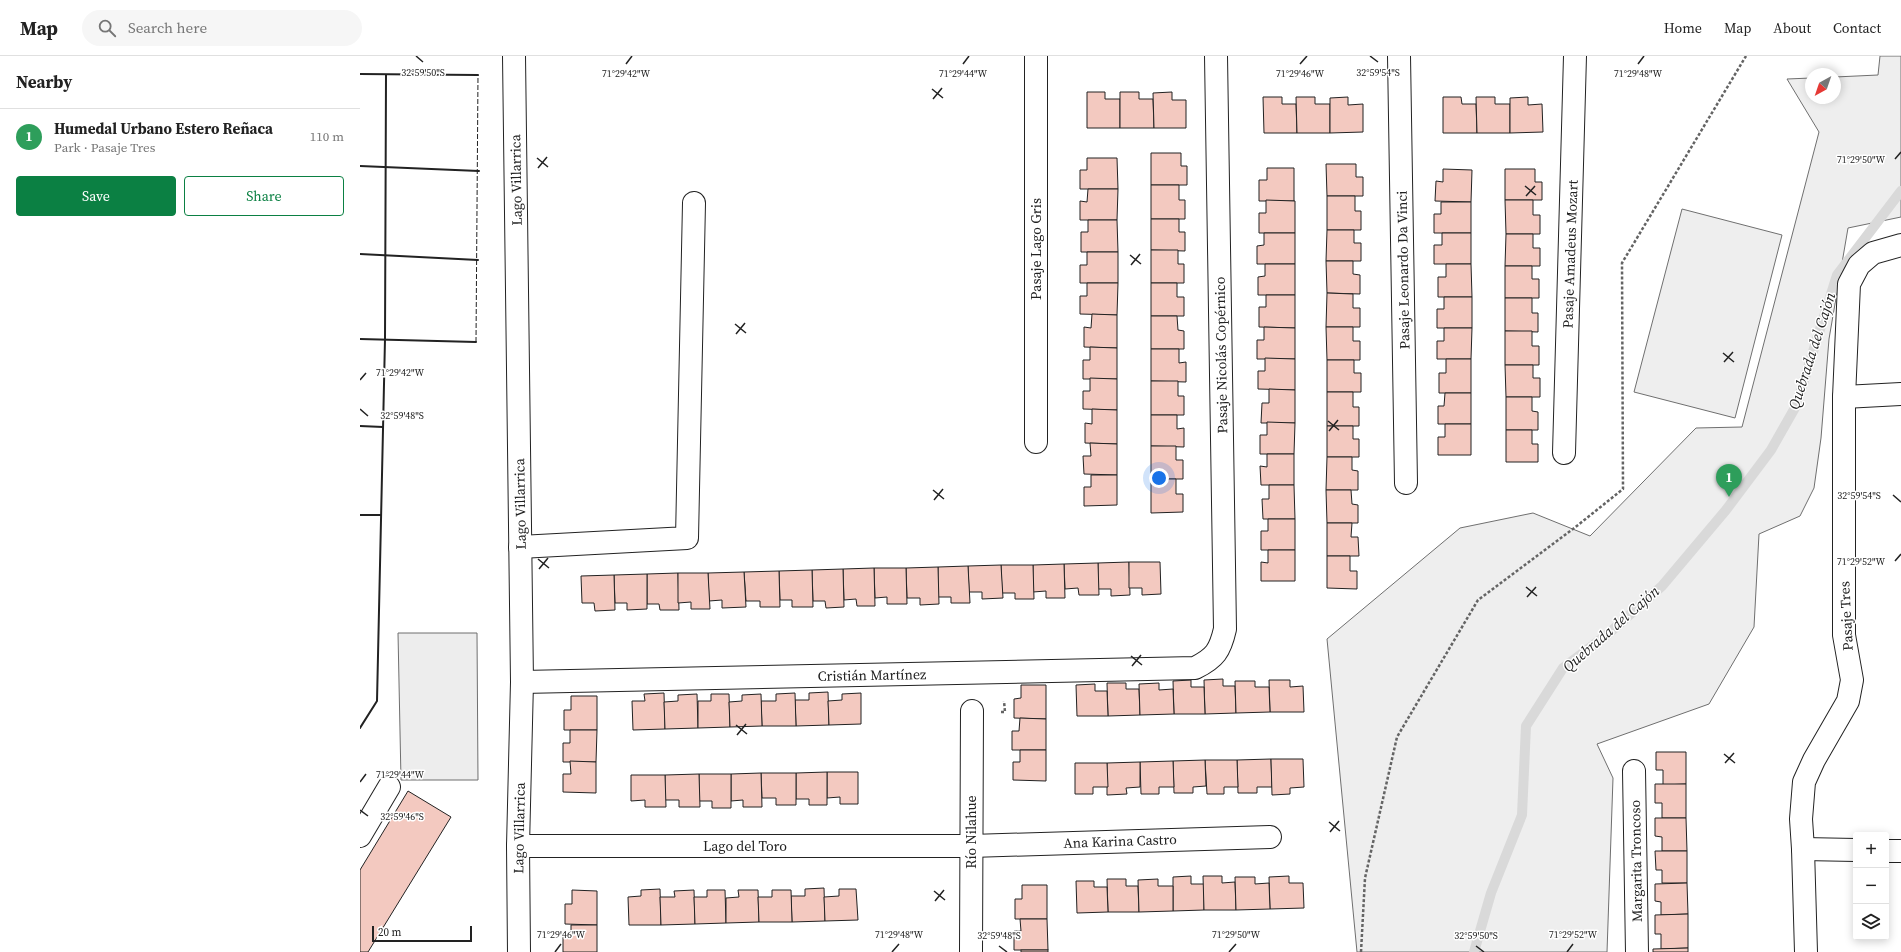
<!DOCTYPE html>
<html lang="en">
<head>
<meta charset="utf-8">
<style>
	body { margin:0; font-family:"Source Serif 4",serif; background:#f6f6f6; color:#222 }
	.controls { position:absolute; right:12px; bottom:12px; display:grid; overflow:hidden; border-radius:4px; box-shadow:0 2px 10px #0003 }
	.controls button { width:36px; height:36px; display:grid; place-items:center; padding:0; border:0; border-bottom:1px solid #e0e0e0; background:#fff; color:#222; font:20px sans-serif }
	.compass { position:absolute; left:1445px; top:12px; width:36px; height:36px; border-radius:50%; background:#fff; box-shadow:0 2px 10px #0003; rotate:220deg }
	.scale { position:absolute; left:12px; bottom:10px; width:100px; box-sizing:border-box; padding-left:4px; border:2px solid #222; border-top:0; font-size:11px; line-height:14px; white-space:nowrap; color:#222; -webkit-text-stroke:3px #fff; paint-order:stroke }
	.you { position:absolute; left:799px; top:422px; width:14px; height:14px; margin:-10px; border:3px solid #fff; border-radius:50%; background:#1a73e8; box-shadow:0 0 0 6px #1a73e833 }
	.badge { display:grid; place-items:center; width:26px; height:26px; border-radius:50%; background:#0b8043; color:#fff; font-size:13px; font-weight:700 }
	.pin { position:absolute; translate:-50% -33px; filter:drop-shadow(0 1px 2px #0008) }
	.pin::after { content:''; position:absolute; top:21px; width:14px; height:12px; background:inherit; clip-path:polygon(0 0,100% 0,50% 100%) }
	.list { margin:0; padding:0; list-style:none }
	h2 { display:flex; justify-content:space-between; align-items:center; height:52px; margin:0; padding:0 16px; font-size:17px }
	h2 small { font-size:13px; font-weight:400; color:#767676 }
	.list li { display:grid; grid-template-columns:26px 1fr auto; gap:12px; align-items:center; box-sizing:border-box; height:56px; padding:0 16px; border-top:1px solid #e0e0e0 }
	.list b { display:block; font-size:15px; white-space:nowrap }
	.list p { margin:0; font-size:13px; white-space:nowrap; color:#767676 }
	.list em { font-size:13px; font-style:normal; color:#767676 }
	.actions { display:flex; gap:8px; padding:12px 16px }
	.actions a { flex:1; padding:9px 0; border:1px solid #0b8043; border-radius:4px; text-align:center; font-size:14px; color:#0b8043 }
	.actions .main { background:#0b8043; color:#fff }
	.icon { flex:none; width:22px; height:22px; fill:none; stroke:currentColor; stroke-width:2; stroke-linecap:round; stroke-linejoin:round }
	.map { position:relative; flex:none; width:1541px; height:896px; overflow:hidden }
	header { display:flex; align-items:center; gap:24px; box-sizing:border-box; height:56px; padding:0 20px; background:#fff; border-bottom:1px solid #e0e0e0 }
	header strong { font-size:19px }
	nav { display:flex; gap:22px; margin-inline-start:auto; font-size:14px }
	.search { width:280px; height:36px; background:#f6f6f6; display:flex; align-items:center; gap:10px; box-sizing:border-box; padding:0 14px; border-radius:22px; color:#767676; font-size:15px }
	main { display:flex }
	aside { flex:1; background:#fff }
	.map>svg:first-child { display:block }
	.green { fill:#eee; stroke:#6f6f6f }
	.parking { fill:#ededed; stroke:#6f6f6f }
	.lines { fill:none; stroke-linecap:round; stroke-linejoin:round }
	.stream { stroke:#d9d9d9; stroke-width:10 }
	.building { fill:#f3c9c0; stroke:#222 }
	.minor-casing { stroke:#222; stroke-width:24 }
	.path { stroke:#646464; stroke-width:2.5; stroke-dasharray:3 2; stroke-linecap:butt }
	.minor { stroke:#fff; stroke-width:22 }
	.fence { stroke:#222; stroke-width:1; stroke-dasharray:5 2; stroke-linecap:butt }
	.wall { stroke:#222; stroke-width:2 }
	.ticks { fill:none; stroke:#222; stroke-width:1.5 }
	.labels { text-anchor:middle; stroke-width:3; stroke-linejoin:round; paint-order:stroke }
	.street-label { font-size:14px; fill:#222; stroke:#fff }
	.water-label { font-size:15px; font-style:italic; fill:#222; stroke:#fff }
	.ticks-label { font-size:10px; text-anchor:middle; fill:#222; stroke:#fff; stroke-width:3; stroke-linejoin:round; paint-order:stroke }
</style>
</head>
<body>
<header>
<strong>Map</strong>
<div class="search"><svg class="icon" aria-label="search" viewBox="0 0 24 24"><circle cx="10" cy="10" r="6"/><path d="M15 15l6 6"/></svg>Search here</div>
<nav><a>Home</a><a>Map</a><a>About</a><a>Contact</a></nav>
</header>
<main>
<aside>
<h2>Nearby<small></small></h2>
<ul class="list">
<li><span class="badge" style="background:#2e9e5b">1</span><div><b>Humedal Urbano Estero Reñaca</b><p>Park · Pasaje Tres</p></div><em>110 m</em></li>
</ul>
<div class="actions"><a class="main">Save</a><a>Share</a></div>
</aside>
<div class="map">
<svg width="1541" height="896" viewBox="0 0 1541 896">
	<rect width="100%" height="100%" fill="#fff"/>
	<g class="green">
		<polygon points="1520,0 1541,0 1541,161 1488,172 1469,283 1461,382 1454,432 1440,460 1399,478 1394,571 1349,648 1237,688 1253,722 1247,896 997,896 967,583 1100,472 1173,457 1230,480 1336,372 1382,371 1459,76 1427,23 1451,22 1451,42 1475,42 1475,21 1518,19"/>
		<polygon points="1322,153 1422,179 1375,362 1274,336"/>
	</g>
	<polygon class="parking" points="38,577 117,577 118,724 41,724"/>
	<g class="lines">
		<polyline class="stream" points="1114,896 1131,837 1162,759 1166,670 1203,612 1248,578 1302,530 1366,454 1411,394 1436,350 1477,219 1541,135"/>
	</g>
	<g class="building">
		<polygon points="727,36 745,36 745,43 760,43 760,72 727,72"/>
		<polygon points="760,36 779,36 779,43 793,43 794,72 760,72"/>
		<polygon points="812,36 812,44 826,44 826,72 794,72 793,37"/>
		<polygon points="903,41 922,41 922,48 936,48 937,77 904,77"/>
		<polygon points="936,41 955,41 955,48 970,48 970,77 937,77"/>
		<polygon points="988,41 988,49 1003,48 1003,76 970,77 970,42"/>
		<polygon points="1083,41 1101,41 1102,48 1116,48 1117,77 1083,77"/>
		<polygon points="1116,41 1135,41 1135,48 1150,48 1150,77 1117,77"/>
		<polygon points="1168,41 1168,49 1182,48 1183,76 1150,77 1150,42"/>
		<polygon points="791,97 821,97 821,110 827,110 827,129 791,129"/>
		<polygon points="727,102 757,102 758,133 720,133 720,114 727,114"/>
		<polygon points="966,108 996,108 996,121 1003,121 1003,140 967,140"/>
		<polygon points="907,112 934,112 934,145 899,145 899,124 907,124"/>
		<polygon points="1083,113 1112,114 1111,146 1075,145 1076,125 1083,126"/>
		<polygon points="1145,113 1175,113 1175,126 1182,126 1182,144 1145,144"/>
		<polygon points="791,129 819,129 819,144 825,144 825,163 791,163"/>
		<polygon points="728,133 758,133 757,164 720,164 720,145 727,146"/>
		<polygon points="967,140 995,140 995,155 1001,155 1001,174 967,174"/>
		<polygon points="906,144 935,145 935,177 899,177 899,157 906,157"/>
		<polygon points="1145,144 1173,144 1173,159 1180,159 1180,178 1146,178"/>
		<polygon points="1081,146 1111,146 1111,177 1074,177 1074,158 1081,158"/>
		<polygon points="791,163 819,163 819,176 825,176 825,195 791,194"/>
		<polygon points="728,164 757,164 758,196 721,196 721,176 728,176"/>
		<polygon points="967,174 994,174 994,187 1001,187 1001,205 966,205"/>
		<polygon points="904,177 935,177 935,208 897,208 897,190 904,189"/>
		<polygon points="1082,177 1111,177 1111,208 1074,208 1074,189 1082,189"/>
		<polygon points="1146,178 1173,178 1173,192 1180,192 1180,210 1145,210"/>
		<polygon points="791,194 818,194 818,208 824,208 824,227 791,227"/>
		<polygon points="727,196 758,196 758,227 720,227 720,209 727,209"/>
		<polygon points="966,205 993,205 993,218 1000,219 1000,238 967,237"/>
		<polygon points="905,208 935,208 935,239 898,239 898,221 905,220"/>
		<polygon points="1086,208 1111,208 1112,241 1078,241 1078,221 1086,221"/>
		<polygon points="1145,210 1172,210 1172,223 1179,223 1179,242 1145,242"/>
		<polygon points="727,227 758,227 757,259 720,258 720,240 727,240"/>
		<polygon points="791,227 817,227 817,241 824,241 824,260 791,260"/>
		<polygon points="967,237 993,238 993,252 1000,252 1000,271 966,271"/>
		<polygon points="906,239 935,239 935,272 899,271 899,251 906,251"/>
		<polygon points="1084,241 1112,241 1112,272 1077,272 1077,253 1084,253"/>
		<polygon points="1145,242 1172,242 1172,257 1178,257 1178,276 1145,275"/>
		<polygon points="732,258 757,259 757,292 724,291 724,271 731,272"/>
		<polygon points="791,260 817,260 818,274 824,275 824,293 791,293"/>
		<polygon points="904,271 935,272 935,303 897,303 897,284 904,284"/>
		<polygon points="966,271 993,271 993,285 1000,285 1000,304 967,304"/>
		<polygon points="1084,272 1112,272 1111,303 1077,303 1077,285 1084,285"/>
		<polygon points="1145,275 1172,275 1172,290 1179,290 1179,309 1145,309"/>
		<polygon points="730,291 757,292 757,323 723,323 723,304 730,304"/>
		<polygon points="791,293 819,293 819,307 826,306 826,326 791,325"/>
		<polygon points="905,302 935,303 935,334 898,333 898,315 905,315"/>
		<polygon points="1086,303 1111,303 1111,337 1079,337 1079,317 1086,317"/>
		<polygon points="967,304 994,304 994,317 1001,317 1001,336 967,336"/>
		<polygon points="1145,309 1173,309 1173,322 1180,322 1180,341 1146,341"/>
		<polygon points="730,322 757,323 757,354 723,353 723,335 730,335"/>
		<polygon points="791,325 818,325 818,340 824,340 824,359 791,359"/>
		<polygon points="909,333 935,334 935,367 901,367 902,347 909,347"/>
		<polygon points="967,336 993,336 993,351 999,351 999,370 967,370"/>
		<polygon points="1085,337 1111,337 1111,368 1078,368 1078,350 1084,350"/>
		<polygon points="1146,341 1172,341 1172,355 1178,356 1178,374 1146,374"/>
		<polygon points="732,353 757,354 757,388 725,387 725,367 732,368"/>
		<polygon points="791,359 817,359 817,373 824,372 824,391 791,390"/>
		<polygon points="907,366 935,367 934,398 900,398 900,379 907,379"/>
		<polygon points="1085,368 1111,368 1111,399 1078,399 1078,381 1085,381"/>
		<polygon points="967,370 993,370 993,383 999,383 999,401 967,401"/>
		<polygon points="1146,374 1172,374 1172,388 1178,388 1178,406 1146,406"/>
		<polygon points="730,387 757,388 757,419 724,418 723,400 731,400"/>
		<polygon points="791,390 816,390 816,404 823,404 823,423 791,423"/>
		<polygon points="907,398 934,398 934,429 901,429 900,410 907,411"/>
		<polygon points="967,401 992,401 992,414 998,415 998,434 966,434"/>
		<polygon points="731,419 757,419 757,449 724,450 724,431 731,431"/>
		<polygon points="791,423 816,423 816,438 823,438 823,456 791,457"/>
		<polygon points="909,429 934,429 935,463 903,463 902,443 909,443"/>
		<polygon points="966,434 991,434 992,448 998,449 998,467 967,467"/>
		<polygon points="908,463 935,463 935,494 901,494 901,475 908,475"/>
		<polygon points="967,467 992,467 991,481 998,481 999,500 967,500"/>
		<polygon points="908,494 935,494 935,525 901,525 901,506 908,507"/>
		<polygon points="967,500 990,500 990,515 997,515 997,533 967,532"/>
		<polygon points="769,506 770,539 751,540 751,533 738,533 738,507"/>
		<polygon points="769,506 800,506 801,538 782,539 782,532 769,532"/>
		<polygon points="738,507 739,539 719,539 718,532 705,533 704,508"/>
		<polygon points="704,508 705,542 686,542 686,535 673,536 673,509"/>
		<polygon points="641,509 673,509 674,543 655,543 655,537 642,537"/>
		<polygon points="641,509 643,542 622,543 622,536 609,536 608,510"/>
		<polygon points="608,510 610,547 591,547 591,541 578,541 578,511"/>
		<polygon points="578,511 579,548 560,549 560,542 547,542 546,512"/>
		<polygon points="514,512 546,512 547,548 527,548 527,541 515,542"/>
		<polygon points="514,512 515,550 497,550 496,543 484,544 483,513"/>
		<polygon points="483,513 484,551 466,552 465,545 453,545 452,514"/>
		<polygon points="452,514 453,551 432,551 432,544 420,544 419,515"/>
		<polygon points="419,515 420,551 400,551 400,545 386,545 384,516"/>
		<polygon points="384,516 386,551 362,552 362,544 349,545 348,517"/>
		<polygon points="318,517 319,554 300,554 299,548 287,548 287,518"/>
		<polygon points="318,517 348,517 350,553 331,553 331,546 318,547"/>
		<polygon points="287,518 287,553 267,554 267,547 255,547 254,519"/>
		<polygon points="254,519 255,554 235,555 234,547 222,547 221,520"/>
		<polygon points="863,623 863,630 875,630 876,657 845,658 844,624"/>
		<polygon points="831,624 831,631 844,631 845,658 814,658 813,625"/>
		<polygon points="909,624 930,624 930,631 943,630 944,656 910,656"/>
		<polygon points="875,625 895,625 895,631 909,631 910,656 876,657"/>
		<polygon points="747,627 766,627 766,633 779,633 780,659 748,660"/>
		<polygon points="799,627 799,634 813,633 814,658 780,659 779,628"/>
		<polygon points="735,628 735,635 747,635 748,660 717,660 716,629"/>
		<polygon points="661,629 686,629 686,663 654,662 654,643 661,642"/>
		<polygon points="468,636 469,669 436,670 435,644 449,644 449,637"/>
		<polygon points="304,637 305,673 273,674 272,645 285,645 284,638"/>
		<polygon points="435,637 436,670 402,670 401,645 416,645 416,638"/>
		<polygon points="501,637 501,668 469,669 468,645 482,644 482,638"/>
		<polygon points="337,638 338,672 305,673 304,646 318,645 318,639"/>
		<polygon points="351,638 369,638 370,671 338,672 338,645 351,645"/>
		<polygon points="401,638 402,670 370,671 369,646 382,645 382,639"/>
		<polygon points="211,640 237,640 237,674 204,674 204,654 211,654"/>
		<polygon points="660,662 686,663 686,694 652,694 652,675 659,675"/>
		<polygon points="210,674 237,674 236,706 203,706 203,687 210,687"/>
		<polygon points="660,694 686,694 686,725 653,724 653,706 660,706"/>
		<polygon points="1296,696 1326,696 1326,728 1303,729 1303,714 1296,714"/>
		<polygon points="911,703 912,731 897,731 897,737 878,737 877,704"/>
		<polygon points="911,703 943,703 944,731 930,732 930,738 912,739"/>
		<polygon points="845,704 877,704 878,731 864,731 864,738 847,738"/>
		<polygon points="845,704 846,730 833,731 833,737 814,737 813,705"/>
		<polygon points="210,705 236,706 236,737 203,736 203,718 211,718"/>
		<polygon points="813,705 814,731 799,731 799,738 781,738 780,706"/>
		<polygon points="780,706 780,731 766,732 767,738 747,739 747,707"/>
		<polygon points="715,707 747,707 748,731 733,731 733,738 715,738"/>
		<polygon points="467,716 498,716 498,748 480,748 480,741 467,742"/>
		<polygon points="467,716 467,749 449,749 449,743 436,743 436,717"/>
		<polygon points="401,717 436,717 436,749 416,749 416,742 402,742"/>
		<polygon points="401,717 402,751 383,751 383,744 371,745 371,718"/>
		<polygon points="339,718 371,718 371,752 352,752 352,745 339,745"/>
		<polygon points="339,718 340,751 319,751 319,744 305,744 305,719"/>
		<polygon points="271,719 305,719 306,751 285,751 285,744 271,745"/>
		<polygon points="1295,728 1326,728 1326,762 1302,762 1302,747 1295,747"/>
		<polygon points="48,735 91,761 8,896 0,896 0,814"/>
		<polygon points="1295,762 1326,762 1327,795 1302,795 1302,781 1295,780"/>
		<polygon points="1295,795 1327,795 1327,827 1302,827 1302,814 1296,814"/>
		<polygon points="831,820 831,828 844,828 844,854 813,855 813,821"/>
		<polygon points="843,820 862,820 862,827 875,826 876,854 844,854"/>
		<polygon points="929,820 929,827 943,827 944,852 910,853 909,821"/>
		<polygon points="875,821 895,821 895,828 909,827 910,853 876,854"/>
		<polygon points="747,823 766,823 766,830 778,830 779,856 748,856"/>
		<polygon points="798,823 798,830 813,830 813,855 779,856 778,824"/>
		<polygon points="716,825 734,825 734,831 747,831 748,856 717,857"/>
		<polygon points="1327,827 1328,858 1301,859 1301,846 1295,845 1295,828"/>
		<polygon points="662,829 687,829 687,863 655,863 655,843 662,843"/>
		<polygon points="464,832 465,865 432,866 431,840 445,840 445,833"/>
		<polygon points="300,833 301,869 269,869 268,841 281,840 281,834"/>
		<polygon points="479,833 496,833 498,864 465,865 464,841 479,840"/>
		<polygon points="212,834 237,835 237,869 205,868 205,848 212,848"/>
		<polygon points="334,834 335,868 301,869 300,841 315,841 314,835"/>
		<polygon points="347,834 365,834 366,867 335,868 334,841 347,841"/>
		<polygon points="378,834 398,834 399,866 366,867 366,842 379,841"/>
		<polygon points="412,834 431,834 432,866 399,866 398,841 412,841"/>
		<polygon points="1328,858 1328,892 1301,893 1301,878 1295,878 1295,859"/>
		<polygon points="660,863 687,863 688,894 654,894 654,875 661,875"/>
		<polygon points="211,869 237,869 237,896 203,896 203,881 211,881"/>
		<polygon points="1328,892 1328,896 1293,896 1293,893"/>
		<rect x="661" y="894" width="27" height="2"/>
	</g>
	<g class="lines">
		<defs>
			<g id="minor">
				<polyline points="154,0 162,626 158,790 159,896"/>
				<polyline points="676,0 676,386"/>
				<polyline points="1039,0 1046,427"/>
				<polyline points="1484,341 1541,338"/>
				<polyline points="1204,397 1215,0"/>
				<polyline points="160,491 327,482 334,147"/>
				<path d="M162,626L835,612C855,602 860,595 865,573L856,0"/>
				<polyline points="1274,715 1277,896"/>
				<polyline points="0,780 29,731"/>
				<polyline points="158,790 611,790 910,781"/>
				<polyline points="1443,793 1496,794"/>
				<polyline points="1526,795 1541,795"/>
				<polyline points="611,896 612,655"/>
				<polyline points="1446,896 1443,793 1441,763 1444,726 1454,704 1488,645 1492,624 1484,579 1484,341 1489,228 1499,209 1513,197 1541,189"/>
			</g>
		</defs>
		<use href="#minor" class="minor-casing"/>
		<g class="path">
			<polyline points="641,656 645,656 644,645"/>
			<polyline points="1001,896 1005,822 1037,681 1118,544 1213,473 1263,433 1262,207 1386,0"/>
		</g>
		<use href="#minor" class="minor"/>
		<polyline class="fence" points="116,286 118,19"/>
		<g class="wall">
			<polyline points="0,18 118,19"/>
			<polyline points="0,110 119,115"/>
			<polyline points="0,198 118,204"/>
			<polyline points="0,283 116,286"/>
			<polyline points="0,370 23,371"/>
			<polyline points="0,459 21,459"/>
			<polyline points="0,672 17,645 25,283 26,19"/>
		</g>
	</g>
	<path class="ticks" d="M56,0L63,6M1010,0L1018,6M266,8L272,0M603,8L609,0M940,8L947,0M1278,8L1284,0M572,33L583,42M573,43L582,32M177,102L188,111M1535,103L1541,96M178,112L187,101M1165,130L1176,139M1166,140L1175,130M770,199L781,208M771,209L780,198M375,268L386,277M376,278L385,267M1363,297L1374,306M1364,306L1373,296M0,324L6,317M0,353L8,360M968,365L979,374M969,375L978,364M573,434L584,443M1533,439L1541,446M574,444L583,433M178,503L189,512M1535,505L1541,498M179,513L188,502M1166,531L1177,540M1167,541L1176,531M771,600L782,609M772,610L781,599M376,669L387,678M377,679L386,668M1364,698L1375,707M1365,707L1374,697M0,726L6,718M0,754L8,760M969,766L980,775M970,776L979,765M574,835L585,844M575,845L584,834M639,890L647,896M1116,890L1124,896M195,896L201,888M532,896L539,888M869,896L876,888M1207,896L1213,888"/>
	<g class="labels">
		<g class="street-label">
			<text transform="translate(156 124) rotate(-91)" y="5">Lago Villarrica</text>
			<text transform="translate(676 193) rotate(-90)" y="5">Pasaje Lago Gris</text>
			<text transform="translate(1210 198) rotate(-88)" y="5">Pasaje Amadeus Mozart</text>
			<text transform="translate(1043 214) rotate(-91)" y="5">Pasaje Leonardo Da Vinci</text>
			<text transform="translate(861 299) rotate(-91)" y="5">Pasaje Nicolás Copérnico</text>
			<text transform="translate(160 448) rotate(-91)" y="5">Lago Villarrica</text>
			<text transform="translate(1486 560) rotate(-93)" y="5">Pasaje Tres</text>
			<text transform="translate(512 619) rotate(-1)" y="5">Cristián Martínez</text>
			<text transform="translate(159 772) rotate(-89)" y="5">Lago Villarrica</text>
			<text transform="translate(611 776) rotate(-90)" y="5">Río Nilahue</text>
			<text transform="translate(760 785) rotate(-2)" y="5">Ana Karina Castro</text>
			<text x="385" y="795">Lago del Toro</text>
			<text transform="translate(1276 805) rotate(-91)" y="5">Margarita Troncoso</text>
		</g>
		<g class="water-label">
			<text transform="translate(1452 295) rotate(-72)" y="5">Quebrada del Cajón</text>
			<text transform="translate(1251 573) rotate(-41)" y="5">Quebrada del Cajón</text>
		</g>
	</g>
	<g class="ticks-label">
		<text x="63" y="20">32°59'50"S</text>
		<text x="1018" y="20">32°59'54"S</text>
		<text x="266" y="21">71°29'42"W</text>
		<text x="603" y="21">71°29'44"W</text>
		<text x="940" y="21">71°29'46"W</text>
		<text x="1278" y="21">71°29'48"W</text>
		<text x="1501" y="107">71°29'50"W</text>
		<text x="40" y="320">71°29'42"W</text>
		<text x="42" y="363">32°59'48"S</text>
		<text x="1499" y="443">32°59'54"S</text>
		<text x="1501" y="509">71°29'52"W</text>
		<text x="40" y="722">71°29'44"W</text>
		<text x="42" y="764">32°59'46"S</text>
		<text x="201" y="882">71°29'46"W</text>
		<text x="539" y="882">71°29'48"W</text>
		<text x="876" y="882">71°29'50"W</text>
		<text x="1213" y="882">71°29'52"W</text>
		<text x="639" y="883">32°59'48"S</text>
		<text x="1116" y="883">32°59'50"S</text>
	</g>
</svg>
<div class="controls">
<button>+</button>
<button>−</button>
<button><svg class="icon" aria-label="layers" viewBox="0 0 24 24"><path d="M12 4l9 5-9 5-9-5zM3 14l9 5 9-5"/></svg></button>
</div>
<svg class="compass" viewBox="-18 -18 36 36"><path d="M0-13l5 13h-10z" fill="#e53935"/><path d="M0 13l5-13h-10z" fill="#767676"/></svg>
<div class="scale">20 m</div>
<div class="you"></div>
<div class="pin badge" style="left:1369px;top:441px;background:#2e9e5b">1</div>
</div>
</main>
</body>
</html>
